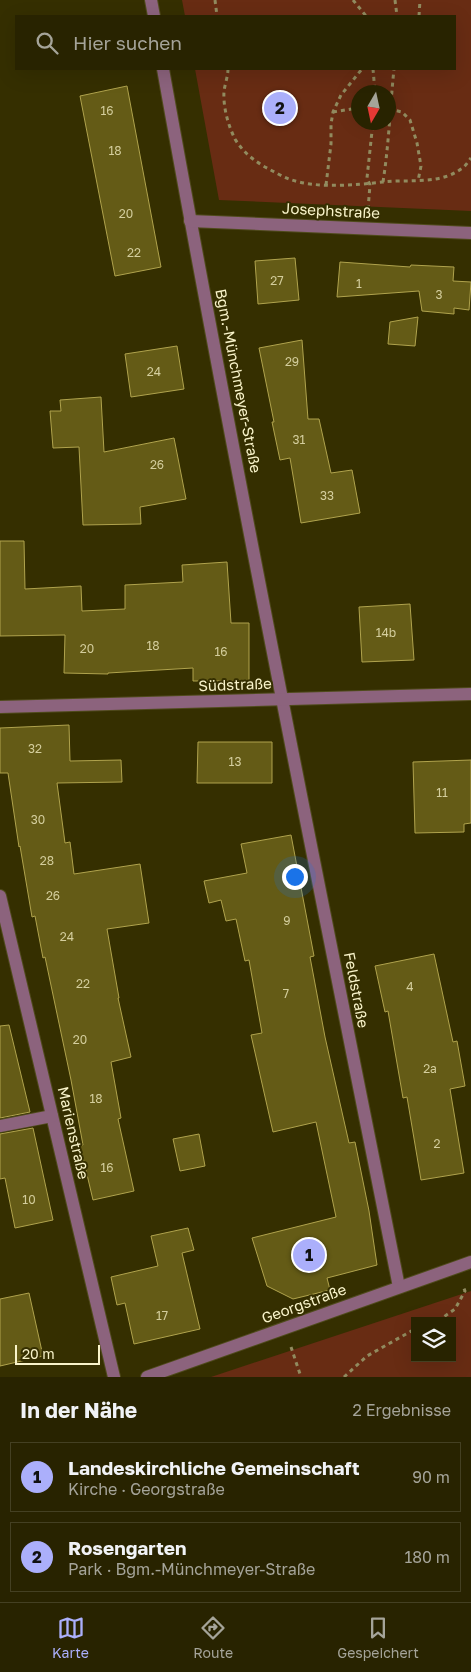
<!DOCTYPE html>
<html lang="de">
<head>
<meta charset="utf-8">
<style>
	body { margin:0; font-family:"Golos Text",sans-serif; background:#342f0f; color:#f1f3f6 }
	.controls { position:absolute; right:15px; bottom:15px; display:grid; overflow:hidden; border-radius:0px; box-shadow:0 5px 20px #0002 }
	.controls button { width:45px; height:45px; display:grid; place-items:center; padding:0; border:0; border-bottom:1px solid #444022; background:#282300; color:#f1f3f6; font:25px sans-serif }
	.compass { position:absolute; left:351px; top:85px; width:45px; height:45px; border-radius:50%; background:#282300; box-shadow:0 5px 20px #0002; rotate:189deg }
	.scale { position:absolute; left:15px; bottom:12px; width:85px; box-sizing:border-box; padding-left:5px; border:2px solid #f9f4ca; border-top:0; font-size:14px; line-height:18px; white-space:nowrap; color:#f9f4ca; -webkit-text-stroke:4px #352f00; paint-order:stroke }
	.you { position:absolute; left:294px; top:876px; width:18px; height:18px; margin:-12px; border:4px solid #fff; border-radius:50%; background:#1a73e8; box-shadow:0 0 0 8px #1a73e833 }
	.badge { display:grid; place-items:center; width:32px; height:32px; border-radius:50%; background:#abaffb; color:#111; font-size:16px; font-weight:700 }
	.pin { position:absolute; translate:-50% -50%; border:2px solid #fff; box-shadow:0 1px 5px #0006 }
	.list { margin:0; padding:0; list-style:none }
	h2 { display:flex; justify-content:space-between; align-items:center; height:65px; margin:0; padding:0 20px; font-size:21px }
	h2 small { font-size:16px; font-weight:400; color:#a5a499 }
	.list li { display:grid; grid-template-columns:32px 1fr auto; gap:15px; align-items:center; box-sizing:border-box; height:70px; margin:0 10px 10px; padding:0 10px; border:1px solid #444022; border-radius:0px }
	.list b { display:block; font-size:19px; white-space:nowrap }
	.list p { margin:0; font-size:16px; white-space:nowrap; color:#a5a499 }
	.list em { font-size:16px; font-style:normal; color:#a5a499 }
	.icon { flex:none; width:28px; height:28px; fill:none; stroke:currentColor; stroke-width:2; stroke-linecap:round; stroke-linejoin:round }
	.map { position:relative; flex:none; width:471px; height:1377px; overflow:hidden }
	.search { position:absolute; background:#282300; box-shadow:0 5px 20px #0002; left:15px; right:15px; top:15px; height:55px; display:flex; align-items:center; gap:12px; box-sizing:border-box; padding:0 18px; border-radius:0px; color:#a5a499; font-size:19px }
	.sheet { height:225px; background:#282300 }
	nav { display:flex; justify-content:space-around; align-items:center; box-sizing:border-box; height:70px; border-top:1px solid #444022; background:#282300; font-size:14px; color:#a5a499 }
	nav a { display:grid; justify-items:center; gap:2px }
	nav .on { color:#abaffb }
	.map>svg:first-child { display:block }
	.green { fill:#682c13; fill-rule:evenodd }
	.building { fill:#645b16; stroke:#b0a34d }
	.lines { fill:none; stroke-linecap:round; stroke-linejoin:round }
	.street-casing { stroke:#504b1c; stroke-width:14 }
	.path { stroke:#918b5f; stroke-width:3; stroke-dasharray:4 4; stroke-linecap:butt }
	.street { stroke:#8c637d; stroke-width:12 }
	.labels { text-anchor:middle; stroke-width:4; stroke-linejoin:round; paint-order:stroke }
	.number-label { font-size:12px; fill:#d4ce9d }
	.street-label { font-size:15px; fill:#f9f4ca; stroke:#352f00 }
</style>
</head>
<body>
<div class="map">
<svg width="471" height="1377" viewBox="0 0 471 1377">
	<rect width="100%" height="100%" fill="#352f00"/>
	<g class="green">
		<path d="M182,0H471V211L219,200L195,69H455V16H185ZM358,92H388V122H358Z"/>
		<path d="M471,1291V1377H211ZM415,1321H452V1358H415Z"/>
	</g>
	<g class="building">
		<polygon points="127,86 161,267 115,276 80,96"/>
		<polygon points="295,258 299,300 258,304 255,261"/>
		<polygon points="340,262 410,267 411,265 454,267 453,281 471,282 469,310 454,308 454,314 422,311 419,291 337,297"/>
		<polygon points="418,317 415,346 388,344 390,322"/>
		<polygon points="302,340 308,419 319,419 331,473 352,470 360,513 301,523 290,458 280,460 272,422 274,422 259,348"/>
		<polygon points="177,346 184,389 131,397 125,354"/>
		<polygon points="101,397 104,452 174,438 186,499 140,507 141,524 83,525 79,447 53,448 50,411 61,411 60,400"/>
		<polygon points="0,541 24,541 25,589 81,586 82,611 125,609 125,585 183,582 182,565 227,562 231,623 249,623 249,681 193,681 193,668 108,673 108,674 64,673 65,635 0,636"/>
		<polygon points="410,604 414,660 362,662 359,607"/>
		<polygon points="69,725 70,761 121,760 122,782 57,783 65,843 70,842 74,874 140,864 149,923 107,929 119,998 118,998 131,1057 111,1062 121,1118 118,1119 134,1191 93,1200 80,1145 83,1145 71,1080 45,957 43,958 35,916 32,917 20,846 19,847 8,773 0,773 0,728"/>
		<polygon points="198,742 272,742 272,783 197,783"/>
		<polygon points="471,760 471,823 464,824 464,832 415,833 413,762"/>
		<polygon points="291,835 314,956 310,957 325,1037 349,1143 355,1142 369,1211 377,1265 327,1278 330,1290 293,1299 267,1286 252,1238 336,1217 316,1122 273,1132 251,1035 262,1033 249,960 245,961 236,919 226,921 221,900 209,903 204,881 247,873 241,844"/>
		<polygon points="434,954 453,1042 457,1041 465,1086 450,1089 464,1173 421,1180 407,1097 403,1098 388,1011 385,1012 375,966"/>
		<polygon points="9,1025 30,1112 0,1118 0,1026"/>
		<polygon points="33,1128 53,1220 15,1228 5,1178 0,1179 0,1134"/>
		<polygon points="199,1134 205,1166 180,1171 173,1139"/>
		<polygon points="188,1228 194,1250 182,1253 200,1329 134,1344 125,1303 117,1305 111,1277 158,1266 151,1236"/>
		<polygon points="29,1293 43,1356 0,1366 0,1299"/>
	</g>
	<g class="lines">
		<defs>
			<g id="street">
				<polyline points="151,0 154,16"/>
				<path d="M163,69C236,476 318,881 399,1287"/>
				<polyline points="190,221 471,233"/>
				<polyline points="0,707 471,694"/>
				<polyline points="0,896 114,1377"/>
				<polyline points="0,1126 52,1116"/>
				<polyline points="147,1377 471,1262"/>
			</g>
		</defs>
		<use href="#street" class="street-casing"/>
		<g class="path">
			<polyline points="215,0 217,16"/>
			<polyline points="353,0 366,16"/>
			<polyline points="395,0 397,16"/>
			<polyline points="419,16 420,0"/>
			<path d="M228,69C228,76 225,84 224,91C223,107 228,125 235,139C242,151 253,160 265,167C273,171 281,176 289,179C316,189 355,185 383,182C408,179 439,185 461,169C465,167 468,162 471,158"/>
			<polyline points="373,69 375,92"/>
			<polyline points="389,109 402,112 410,120 417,143 421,166 418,181"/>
			<polyline points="333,112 358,108"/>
			<path d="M383,182C389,144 390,107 394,69"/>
			<polyline points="326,185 331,144 331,124 333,112 341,95 362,69"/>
			<polyline points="368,209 370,185 367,178 373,122"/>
			<polyline points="438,1321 455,1309 465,1291 463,1286"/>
			<polyline points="291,1347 301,1377"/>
			<polyline points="344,1377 367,1356 415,1329"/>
		</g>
		<use href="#street" class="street"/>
	</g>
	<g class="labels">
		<g class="number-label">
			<text x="107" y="115">16</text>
			<text x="115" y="155">18</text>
			<text x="126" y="218">20</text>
			<text x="134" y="257">22</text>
			<text x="277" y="285">27</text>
			<text x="359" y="288">1</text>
			<text x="439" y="299">3</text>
			<text x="292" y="366">29</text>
			<text x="154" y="376">24</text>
			<text x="299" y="444">31</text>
			<text x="157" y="469">26</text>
			<text x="327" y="500">33</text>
			<text x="386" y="637">14b</text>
			<text x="153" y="650">18</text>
			<text x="87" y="653">20</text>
			<text x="221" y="656">16</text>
			<text x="35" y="753">32</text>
			<text x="235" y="766">13</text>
			<text x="442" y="797">11</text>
			<text x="38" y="824">30</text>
			<text x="47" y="865">28</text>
			<text x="53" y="900">26</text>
			<text x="287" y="925">9</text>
			<text x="67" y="941">24</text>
			<text x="83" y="988">22</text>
			<text x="410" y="991">4</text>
			<text x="286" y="998">7</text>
			<text x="80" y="1044">20</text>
			<text x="430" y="1073">2a</text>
			<text x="96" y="1103">18</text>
			<text x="437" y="1148">2</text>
			<text x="107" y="1172">16</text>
			<text x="29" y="1204">10</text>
			<text x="162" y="1320">17</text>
		</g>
		<g class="street-label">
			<text transform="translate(331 211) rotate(3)" y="5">Josephstraße</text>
			<text transform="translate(238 381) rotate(79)" y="5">Bgm.-Münchmeyer-Straße</text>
			<text transform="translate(235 685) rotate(-2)" y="5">Südstraße</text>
			<text transform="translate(356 990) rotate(79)" y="5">Feldstraße</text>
			<text transform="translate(73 1133) rotate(77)" y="5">Marienstraße</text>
			<text transform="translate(304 1304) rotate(-20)" y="5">Georgstraße</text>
		</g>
	</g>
</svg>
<div class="controls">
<button><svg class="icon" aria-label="layers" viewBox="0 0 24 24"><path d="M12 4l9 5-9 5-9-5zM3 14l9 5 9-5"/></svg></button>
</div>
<svg class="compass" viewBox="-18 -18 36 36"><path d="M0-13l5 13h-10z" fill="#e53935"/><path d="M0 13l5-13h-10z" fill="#a5a499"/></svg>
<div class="scale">20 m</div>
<div class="you"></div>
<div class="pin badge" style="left:309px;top:1255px">1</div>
<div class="pin badge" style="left:280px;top:108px">2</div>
<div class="search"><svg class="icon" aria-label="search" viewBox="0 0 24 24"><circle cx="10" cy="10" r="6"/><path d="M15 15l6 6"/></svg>Hier suchen</div>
</div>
<section class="sheet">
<h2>In der Nähe<small>2 Ergebnisse</small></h2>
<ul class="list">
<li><span class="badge">1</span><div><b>Landeskirchliche Gemeinschaft</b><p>Kirche · Georgstraße</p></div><em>90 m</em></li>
<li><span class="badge">2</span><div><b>Rosengarten</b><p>Park · Bgm.-Münchmeyer-Straße</p></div><em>180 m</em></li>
</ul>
</section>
<nav>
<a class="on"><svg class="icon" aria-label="map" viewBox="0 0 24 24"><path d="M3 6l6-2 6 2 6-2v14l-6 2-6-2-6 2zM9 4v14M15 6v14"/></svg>Karte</a>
<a><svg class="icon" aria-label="directions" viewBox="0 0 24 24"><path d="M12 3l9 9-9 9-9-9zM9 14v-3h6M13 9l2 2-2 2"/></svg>Route</a>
<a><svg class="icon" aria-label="saved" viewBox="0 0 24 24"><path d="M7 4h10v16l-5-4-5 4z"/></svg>Gespeichert</a>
</nav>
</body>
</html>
